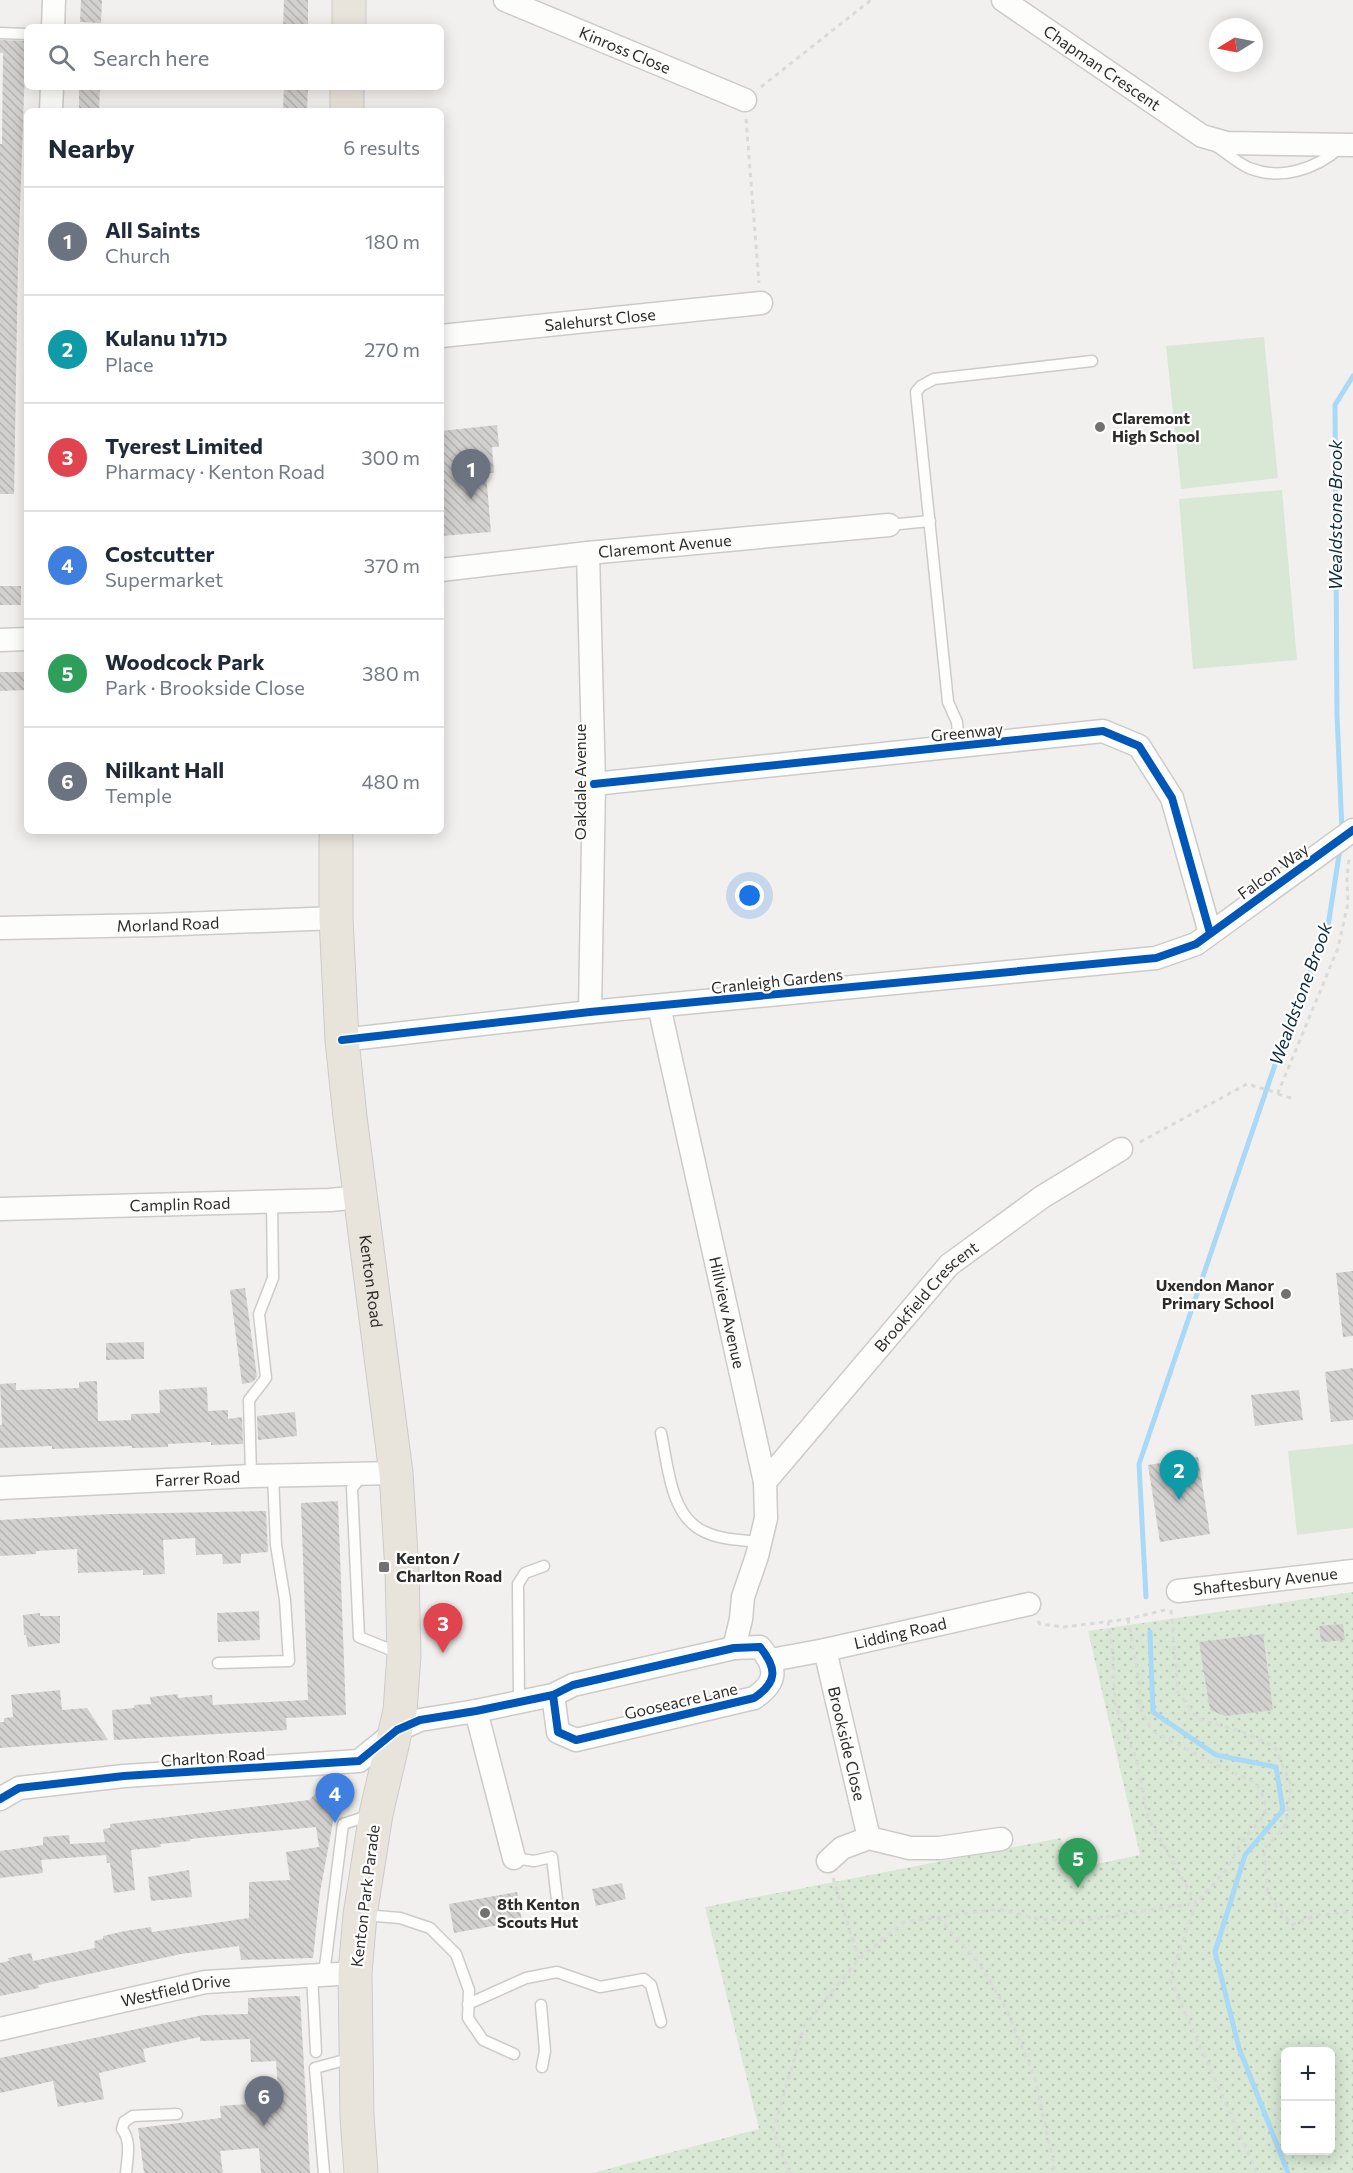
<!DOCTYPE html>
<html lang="en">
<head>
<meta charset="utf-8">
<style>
	body { margin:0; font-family:Commissioner,"Noto Sans Hebrew",sans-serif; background:#f2f2f3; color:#1f2937 }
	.controls { position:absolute; right:18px; bottom:18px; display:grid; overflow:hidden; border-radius:9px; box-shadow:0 3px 15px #0003 }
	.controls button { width:54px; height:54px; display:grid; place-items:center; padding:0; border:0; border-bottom:2px solid #e0e1e3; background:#fff; color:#1f2937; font:30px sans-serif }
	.compass { position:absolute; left:1209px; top:18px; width:54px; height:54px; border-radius:50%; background:#fff; box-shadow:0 3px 15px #0003; rotate:260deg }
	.you { position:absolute; left:750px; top:896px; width:21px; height:21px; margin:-15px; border:4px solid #fff; border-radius:50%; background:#1a73e8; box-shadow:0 0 0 9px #1a73e833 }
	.badge { display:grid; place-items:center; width:39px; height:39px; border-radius:50%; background:#b45309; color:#fff; font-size:20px; font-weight:700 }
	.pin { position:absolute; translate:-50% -50px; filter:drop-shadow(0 2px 3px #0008) }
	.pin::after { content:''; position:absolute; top:32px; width:21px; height:18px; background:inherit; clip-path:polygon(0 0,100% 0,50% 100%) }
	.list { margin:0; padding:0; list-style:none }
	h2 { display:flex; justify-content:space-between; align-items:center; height:78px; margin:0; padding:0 24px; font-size:26px }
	h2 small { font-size:20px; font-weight:400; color:#747a83 }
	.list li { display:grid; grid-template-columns:39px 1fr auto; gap:18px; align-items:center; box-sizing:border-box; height:108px; padding:0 24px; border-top:2px solid #e0e1e3 }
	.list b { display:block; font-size:22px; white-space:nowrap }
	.list p { margin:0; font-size:20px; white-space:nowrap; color:#747a83 }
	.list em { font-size:20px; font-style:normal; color:#747a83 }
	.icon { flex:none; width:33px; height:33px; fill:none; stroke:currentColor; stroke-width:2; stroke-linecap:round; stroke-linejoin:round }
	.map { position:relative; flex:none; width:1353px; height:2173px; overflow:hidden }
	.search { position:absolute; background:#fff; box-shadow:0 3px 15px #0003; left:24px; top:24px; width:420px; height:66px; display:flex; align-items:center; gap:15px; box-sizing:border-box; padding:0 21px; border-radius:9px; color:#747a83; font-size:22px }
	.panel { position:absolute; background:#fff; box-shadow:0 3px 15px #0003; left:24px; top:108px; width:420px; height:726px; border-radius:9px }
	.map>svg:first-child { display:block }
	.park { fill:url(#park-dots); fill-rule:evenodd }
	.pitch { fill:#d8e8d4 }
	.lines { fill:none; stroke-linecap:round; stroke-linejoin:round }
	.stream { stroke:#a8d9f6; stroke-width:5 }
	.building { fill:url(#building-back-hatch) }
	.service-casing { stroke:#cccbc9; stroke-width:13 }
	.minor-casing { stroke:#cccbc9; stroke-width:25 }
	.primary-casing { stroke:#cccbca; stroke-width:35 }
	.path { stroke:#dadada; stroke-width:3; stroke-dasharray:4.5 4.5; stroke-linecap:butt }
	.service { stroke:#fdfdfc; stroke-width:10 }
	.minor { stroke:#fdfdfc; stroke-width:22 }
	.primary { stroke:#e9e4db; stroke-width:33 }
	.cycleway-casing { stroke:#fff; stroke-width:11 }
	.cycleway { stroke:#0057b8; stroke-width:8 }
	.poi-dot { fill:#72716f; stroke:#fff; stroke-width:2 }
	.labels { text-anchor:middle; stroke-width:4.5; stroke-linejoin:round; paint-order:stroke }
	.street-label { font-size:16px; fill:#2d2c2a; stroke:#fff }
	.poi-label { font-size:16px; font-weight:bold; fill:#2d2c2a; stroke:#fff; text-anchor:start }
	.water-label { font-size:18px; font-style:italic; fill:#0d2d3f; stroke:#fff }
</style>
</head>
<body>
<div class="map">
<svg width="1353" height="2173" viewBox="0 0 1353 2173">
	<defs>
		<pattern id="park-dots" width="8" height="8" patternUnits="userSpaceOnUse" patternTransform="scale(1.5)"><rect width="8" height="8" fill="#d8e8d4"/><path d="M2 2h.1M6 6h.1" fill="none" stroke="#bac7b6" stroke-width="1.8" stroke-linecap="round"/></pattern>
		<pattern id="building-back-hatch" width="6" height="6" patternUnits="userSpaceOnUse" patternTransform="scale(1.5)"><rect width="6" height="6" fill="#d2d1cf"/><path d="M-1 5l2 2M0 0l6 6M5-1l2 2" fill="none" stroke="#b5b4b2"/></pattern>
	</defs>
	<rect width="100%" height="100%" fill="#f2f0ee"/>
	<path class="park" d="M1353,1592V2173H593L759,2129L705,1907L1061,1838L1072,1869L1140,1855L1088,1631ZM1286,2052H1330V2150H1286Z"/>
	<g class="pitch">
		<polygon points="1264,337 1278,478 1181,489 1166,346"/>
		<polygon points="1282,490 1297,660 1193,669 1179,499"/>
		<polygon points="1353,1444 1353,1528 1297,1535 1288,1451"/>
	</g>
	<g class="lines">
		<g class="stream">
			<polyline points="1342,831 1337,715 1335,405 1353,376"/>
			<polyline points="1146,1597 1139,1464 1279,1053 1328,926 1340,849"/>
			<polyline points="1150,1632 1153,1712 1216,1755 1276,1767 1283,1810 1245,1855 1215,1952 1239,2048 1288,2173"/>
		</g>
	</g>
	<g class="building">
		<polygon points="81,0 102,0 101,23 80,22"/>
		<polygon points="284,0 308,0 308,27 283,27"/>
		<polygon points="0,40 26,41 18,262 14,494 0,494 0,144 2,144 3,53 0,53"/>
		<polygon points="79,87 100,87 99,111 79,111"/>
		<polygon points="284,87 308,87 307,111 283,110"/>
		<polygon points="497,425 499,447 492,447 494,473 486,473 491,532 441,536 441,431"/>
		<rect x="0" y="586" width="21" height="19"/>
		<polygon points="0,672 27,672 27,690 0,691"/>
		<polygon points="1353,1271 1353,1336 1343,1337 1336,1273"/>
		<polygon points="245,1288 257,1377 253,1382 242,1384 230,1290"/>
		<polygon points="144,1342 144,1359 106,1360 106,1343"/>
		<polygon points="1353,1368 1353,1420 1331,1422 1325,1372"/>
		<polygon points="97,1381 98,1421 131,1420 131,1414 160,1413 159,1390 207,1387 208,1411 228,1410 228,1419 242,1417 243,1444 211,1445 211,1442 168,1444 168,1447 132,1448 132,1446 52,1449 52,1446 0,1448 0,1425 2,1425 0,1384 16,1383 16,1390 48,1389 79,1388 79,1382"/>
		<polygon points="1299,1390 1303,1420 1255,1426 1251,1395"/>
		<polygon points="295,1412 297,1436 258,1440 257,1416"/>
		<polygon points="1198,1457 1210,1534 1160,1542 1148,1465"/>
		<polygon points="338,1501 346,1715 286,1718 287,1730 114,1740 112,1710 134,1708 134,1705 151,1704 150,1697 178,1694 178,1698 212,1695 213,1705 308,1700 301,1503"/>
		<polygon points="266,1511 268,1552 241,1554 241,1563 223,1564 222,1554 196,1555 195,1538 163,1540 165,1574 143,1575 143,1570 78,1573 77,1549 36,1551 36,1554 0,1556 0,1520 111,1514"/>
		<polygon points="259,1611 260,1640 218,1642 217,1613"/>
		<polygon points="40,1613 40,1616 60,1616 60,1643 28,1647 26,1635 24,1635 23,1615"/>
		<polygon points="1343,1624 1345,1640 1321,1642 1319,1626"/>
		<polygon points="1263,1634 1273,1710 1225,1716 1210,1710 1199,1642"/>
		<polygon points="60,1690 62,1710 87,1708 108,1740 0,1748 0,1722 4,1722 4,1718 13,1717 11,1695"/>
		<polygon points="320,1792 331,1795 335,1799 336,1806 320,1892 313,1958 241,1960 239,1946 181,1954 135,1964 38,1985 39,1988 0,1996 0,1963 9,1961 8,1958 31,1953 33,1961 95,1948 94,1941 103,1939 103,1936 125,1931 151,1927 152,1932 249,1918 249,1882 290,1880 286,1852 319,1847 316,1827 190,1839 190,1841 160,1844 161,1847 131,1850 135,1890 114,1893 110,1863 107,1863 106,1855 41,1860 43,1873 0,1878 0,1851 43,1845 43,1837 69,1835 70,1844 105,1842 103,1829 110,1828 110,1824 309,1800 316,1793"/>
		<polygon points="189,1870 192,1897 151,1901 148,1877"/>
		<polygon points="622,1883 626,1899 596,1906 592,1889"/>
		<polygon points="517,1892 522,1921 454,1933 449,1904"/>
		<polygon points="300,1996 310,2173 261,2173 259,2148 220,2151 223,2173 144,2173 138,2128 221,2118 220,2106 279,2102 276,2061 251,2062 250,2039 200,2041 200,2037 143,2049 146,2062 99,2073 104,2099 84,2103 83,2102 58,2107 53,2081 0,2093 0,2058 203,2015 248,2014 248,1998"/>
	</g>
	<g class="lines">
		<defs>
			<g id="service">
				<polyline points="0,33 27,34"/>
				<path d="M1217,147C1227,153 1238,163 1249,168C1281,181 1316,169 1341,147"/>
				<polyline points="889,525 930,521"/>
				<polyline points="959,746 957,722 948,702 916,392 921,386 934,379 1092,361"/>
				<path d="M661,1433C668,1465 670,1517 705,1532C722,1540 742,1540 760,1542"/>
				<polyline points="364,1474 352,1488 359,1637 401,1654"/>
				<polyline points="251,1476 249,1400 266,1378 259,1314 273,1278 272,1201"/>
				<polyline points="218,1663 289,1661 285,1600 276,1545 273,1475"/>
				<polyline points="519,1702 518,1584 525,1573 544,1566"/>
				<polyline points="514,1858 534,1861 552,1857 557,1900"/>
				<polyline points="364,1915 400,1918 430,1928 456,1954 469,1990 468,2018 483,2040 514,2054"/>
				<polyline points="312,1974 316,2052"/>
				<polyline points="324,1974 343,1824 371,1815"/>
				<polyline points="468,2004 526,1978 557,1972 600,1987 644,1979 651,1985 661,2022"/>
				<polyline points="541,2005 545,2051 542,2067"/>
				<path d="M126,2173C127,2158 132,2142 122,2129L124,2122L133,2116L177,2114"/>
				<polyline points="324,2173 315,2068 352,2058"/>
			</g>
			<g id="minor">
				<path id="s1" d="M505,0L745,100"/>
				<path id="s2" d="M1003,0L1202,136L1227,143L1353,145"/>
				<polyline points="53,27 54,0"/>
				<polyline points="51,111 52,87"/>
				<path id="s3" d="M441,336L761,303"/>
				<polyline points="588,553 594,784 590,1012"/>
				<path id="s4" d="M441,570L588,553L889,525"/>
				<polyline points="0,640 27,639"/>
				<polyline points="594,784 1103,731 1139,746 1172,798 1210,933"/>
				<path id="s5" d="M0,928L155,925L336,918"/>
				<path id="s6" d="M659,1006L765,1482L766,1518L757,1556L743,1597L741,1619L734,1648"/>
				<polyline points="342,1040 590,1012 1156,958 1196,944 1353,830"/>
				<path id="s7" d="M0,1209L330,1200L360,1197"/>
				<path id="s8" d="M765,1482L949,1265L1042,1197L1121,1149"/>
				<path id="s9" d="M0,1488L251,1476L396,1473"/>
				<path id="s10" d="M1178,1591L1353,1571"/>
				<path id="s11" d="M825,1650L869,1838"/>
				<path id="s12" d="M771,1660L825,1650L1029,1604"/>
				<polyline points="476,1711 514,1858"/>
				<path d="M0,1799L19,1788L124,1776L359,1761L397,1730L420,1720L476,1711L553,1695L573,1685L734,1648L760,1647C777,1668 778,1682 754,1698L576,1740L558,1732L553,1695"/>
				<polyline points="828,1861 842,1848 869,1838 910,1848 940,1848 1001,1839"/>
				<path id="s13" d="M0,2029L205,1982L355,1973"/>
			</g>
			<g id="primary">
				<polyline points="349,27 349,0"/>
				<polyline points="347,111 347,87"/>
				<path id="s14" d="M336,831V918L342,1040L350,1117L396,1473L402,1571L404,1655L400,1711L376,1814L360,1915L355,1973L357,2116L361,2173"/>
			</g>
		</defs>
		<use href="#service" class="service-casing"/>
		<use href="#minor" class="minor-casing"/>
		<use href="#primary" class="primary-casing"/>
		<g class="path">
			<polyline points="761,87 871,0"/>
			<polyline points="746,119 759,283"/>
			<polyline points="1278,1094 1291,1098"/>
			<polyline points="1140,1142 1247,1084 1278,1093 1338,948 1348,903 1347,879 1349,859"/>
			<polyline points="1171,1610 1178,1692 1198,1719 1243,1732 1275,1747 1291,1785 1286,1825 1264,1849 1268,1894 1292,1925 1316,1915 1353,1912"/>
			<polyline points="1128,1619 1140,1687 1140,1708 1152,1731 1215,1764 1256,1783 1264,1798 1265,1814 1243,1840 1225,1871 1196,1903 1170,1979 1257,2173"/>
			<polyline points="1038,1621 1040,1624 1064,1627 1128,1619 1169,1609"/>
			<polyline points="833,1878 859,1959"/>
			<polyline points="938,1918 976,1959 1005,2006 1035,2078 1054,2165 1054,2173"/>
			<polyline points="790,2173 773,2131 804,2026 859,1959 904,1922 999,1909 1038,1919 1080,1921 1196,1903 1148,1818 1137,1762 1115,1704 1113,1653 1108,1622"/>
		</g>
		<use href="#service" class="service"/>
		<use href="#minor" class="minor"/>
		<use href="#primary" class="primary"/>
		<defs>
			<g id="cycleway">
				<polyline points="594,784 1103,731 1139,746 1172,798 1210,933"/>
				<polyline points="342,1040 590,1012 1156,958 1196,944 1353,830"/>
				<path d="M0,1799L19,1788L124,1776L359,1761L397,1730L420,1720L476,1711L553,1695L573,1685L734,1648L760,1647C777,1668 778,1682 754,1698L576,1740L558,1732L553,1695"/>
			</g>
		</defs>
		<use href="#cycleway" class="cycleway-casing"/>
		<use href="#cycleway" class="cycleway"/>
	</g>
	<g class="poi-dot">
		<circle cx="1100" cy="427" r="6"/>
		<circle cx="1286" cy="1294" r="6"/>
		<rect x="378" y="1561" width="12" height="12" rx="3"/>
		<circle cx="485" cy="1913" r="6"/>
	</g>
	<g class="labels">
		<g class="street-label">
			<text dy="6" stroke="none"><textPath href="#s1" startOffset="130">Kinross Close</textPath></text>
			<text dy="6" stroke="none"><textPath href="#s2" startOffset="120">Chapman Crescent</textPath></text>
			<text dy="6" stroke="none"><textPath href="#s3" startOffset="160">Salehurst Close</textPath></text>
			<text dy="6" stroke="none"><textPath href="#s4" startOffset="225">Claremont Avenue</textPath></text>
			<text transform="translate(967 732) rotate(-6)" y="6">Greenway</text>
			<text transform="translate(580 782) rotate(-90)" y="6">Oakdale Avenue</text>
			<text transform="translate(1273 871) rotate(-36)" y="6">Falcon Way</text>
			<text dy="6" stroke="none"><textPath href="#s5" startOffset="168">Morland Road</textPath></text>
			<text transform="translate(777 981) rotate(-6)" y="6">Cranleigh Gardens</text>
			<text dy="6" stroke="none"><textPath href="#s7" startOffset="180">Camplin Road</textPath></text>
			<text dy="6" stroke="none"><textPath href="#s14" startOffset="452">Kenton Road</textPath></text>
			<text dy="6" stroke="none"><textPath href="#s8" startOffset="246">Brookfield Crescent</textPath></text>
			<text dy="6" stroke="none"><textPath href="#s6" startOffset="314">Hillview Avenue</textPath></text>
			<text dy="6" stroke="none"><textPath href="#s9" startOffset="198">Farrer Road</textPath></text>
			<text dy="6" stroke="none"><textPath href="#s10" startOffset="88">Shaftesbury Avenue</textPath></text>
			<text dy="6" stroke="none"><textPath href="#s12" startOffset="132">Lidding Road</textPath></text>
			<text transform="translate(681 1701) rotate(-13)" y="6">Gooseacre Lane</text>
			<text dy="6" stroke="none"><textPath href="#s11" startOffset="96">Brookside Close</textPath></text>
			<text transform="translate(213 1757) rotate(-4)" y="6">Charlton Road</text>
			<text transform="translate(365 1896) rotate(-83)" y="6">Kenton Park Parade</text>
			<text dy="6" stroke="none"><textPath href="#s13" startOffset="180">Westfield Drive</textPath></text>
		</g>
		<g class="poi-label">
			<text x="1112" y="424">Claremont<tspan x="1112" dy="18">High School</tspan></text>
			<text x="1274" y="1291" text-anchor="end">Uxendon Manor<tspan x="1274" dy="18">Primary School</tspan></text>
			<text x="396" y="1564">Kenton /<tspan x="396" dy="18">Charlton Road</tspan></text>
			<text x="497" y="1910">8th Kenton<tspan x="497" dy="18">Scouts Hut</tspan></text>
		</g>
		<g class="water-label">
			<text transform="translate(1336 515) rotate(-90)" y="6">Wealdstone Brook</text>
			<text transform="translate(1301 994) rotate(-70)" y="6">Wealdstone Brook</text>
		</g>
	</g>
</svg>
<div class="controls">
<button>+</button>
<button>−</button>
</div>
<svg class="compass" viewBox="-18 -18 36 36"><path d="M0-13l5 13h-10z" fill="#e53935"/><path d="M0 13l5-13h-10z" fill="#747a83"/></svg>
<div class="you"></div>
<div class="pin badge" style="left:471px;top:499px;background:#6b7280">1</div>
<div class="pin badge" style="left:1179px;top:1500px;background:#0f9aa8">2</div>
<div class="pin badge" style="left:443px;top:1653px;background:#e0444e">3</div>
<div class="pin badge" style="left:335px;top:1823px;background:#3f7fe0">4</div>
<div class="pin badge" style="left:1078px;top:1888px;background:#2e9e5b">5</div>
<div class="pin badge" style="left:264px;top:2126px;background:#6b7280">6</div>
<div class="search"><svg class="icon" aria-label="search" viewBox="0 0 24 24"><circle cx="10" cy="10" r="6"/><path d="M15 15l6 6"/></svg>Search here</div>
<section class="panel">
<h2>Nearby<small>6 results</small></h2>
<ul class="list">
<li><span class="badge" style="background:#6b7280">1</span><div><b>All Saints</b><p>Church</p></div><em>180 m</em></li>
<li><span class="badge" style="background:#0f9aa8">2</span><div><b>Kulanu כולנו</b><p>Place</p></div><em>270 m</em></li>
<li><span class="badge" style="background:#e0444e">3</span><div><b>Tyerest Limited</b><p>Pharmacy · Kenton Road</p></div><em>300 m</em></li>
<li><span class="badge" style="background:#3f7fe0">4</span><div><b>Costcutter</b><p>Supermarket</p></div><em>370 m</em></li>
<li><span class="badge" style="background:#2e9e5b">5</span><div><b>Woodcock Park</b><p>Park · Brookside Close</p></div><em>380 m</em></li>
<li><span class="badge" style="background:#6b7280">6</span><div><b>Nilkant Hall</b><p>Temple</p></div><em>480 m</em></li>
</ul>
</section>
</div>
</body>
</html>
